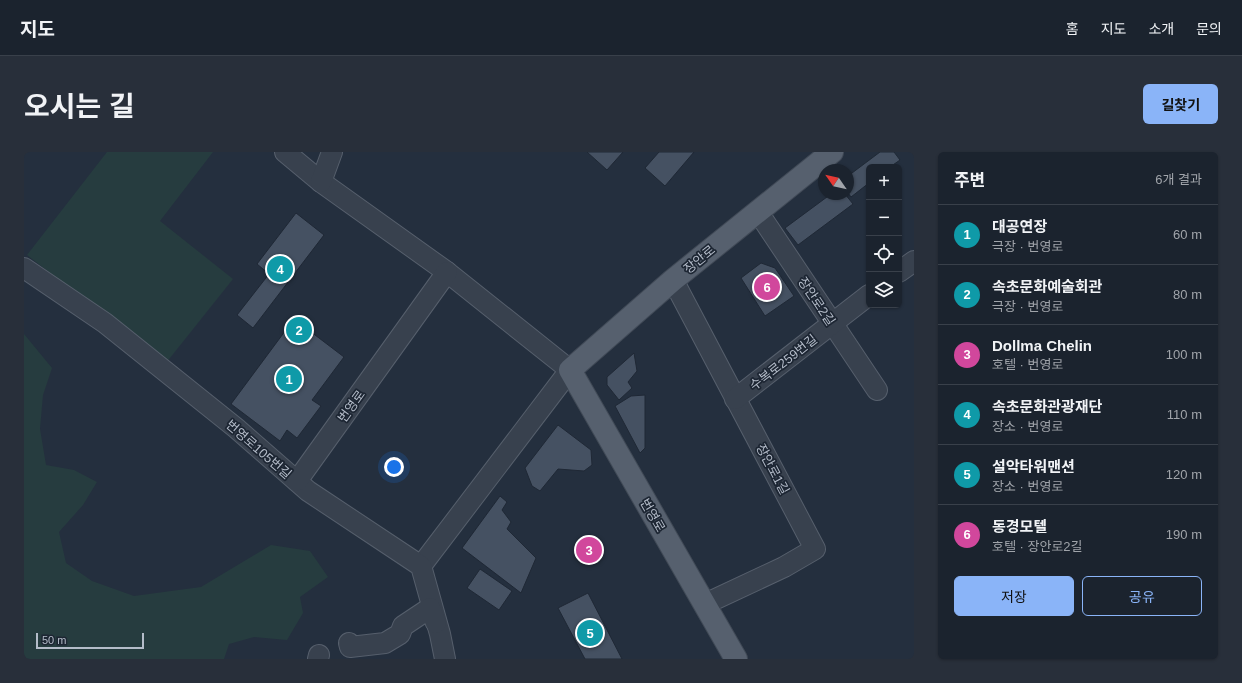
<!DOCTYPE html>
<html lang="ko">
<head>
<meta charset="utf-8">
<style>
	body { margin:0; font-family:Helvetica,"Noto Sans KR",sans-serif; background:#282f3a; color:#f1f3f6 }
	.controls { position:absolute; right:12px; top:12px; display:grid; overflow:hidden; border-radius:6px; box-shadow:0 1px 3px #0004 }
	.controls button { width:36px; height:36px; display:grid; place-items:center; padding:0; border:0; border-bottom:1px solid #39404a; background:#1b232e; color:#f1f3f6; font:20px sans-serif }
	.compass { position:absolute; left:794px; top:12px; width:36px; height:36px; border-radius:50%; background:#1b232e; box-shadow:0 1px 3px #0004; rotate:304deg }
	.scale { position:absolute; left:12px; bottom:10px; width:108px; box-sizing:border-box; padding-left:4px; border:2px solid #b4bcc9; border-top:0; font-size:11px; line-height:14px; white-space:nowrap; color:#b4bcc9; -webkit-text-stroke:3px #1d2633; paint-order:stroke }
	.you { position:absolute; left:370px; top:315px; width:14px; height:14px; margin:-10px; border:3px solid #fff; border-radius:50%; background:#1a73e8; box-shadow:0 0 0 6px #1a73e833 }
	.badge { display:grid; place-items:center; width:26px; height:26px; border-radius:50%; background:#8ab4f8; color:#fff; font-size:13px; font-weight:700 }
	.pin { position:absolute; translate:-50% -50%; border:2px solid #fff; box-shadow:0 1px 4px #0006 }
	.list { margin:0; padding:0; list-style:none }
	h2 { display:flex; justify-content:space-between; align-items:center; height:52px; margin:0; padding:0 16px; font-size:17px }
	h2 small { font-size:13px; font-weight:400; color:#a0a4aa }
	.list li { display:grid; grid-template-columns:26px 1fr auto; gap:12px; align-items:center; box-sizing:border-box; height:60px; padding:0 16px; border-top:1px solid #39404a }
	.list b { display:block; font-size:15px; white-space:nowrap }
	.list p { margin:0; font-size:13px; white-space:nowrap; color:#a0a4aa }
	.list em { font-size:13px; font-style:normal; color:#a0a4aa }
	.actions { display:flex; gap:8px; padding:12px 16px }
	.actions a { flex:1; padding:9px 0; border:1px solid #8ab4f8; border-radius:6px; text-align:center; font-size:14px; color:#8ab4f8 }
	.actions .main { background:#8ab4f8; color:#111 }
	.icon { flex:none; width:22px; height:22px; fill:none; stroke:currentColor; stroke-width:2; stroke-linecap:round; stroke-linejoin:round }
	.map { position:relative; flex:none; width:890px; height:507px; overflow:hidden; border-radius:6px }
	header { display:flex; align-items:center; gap:24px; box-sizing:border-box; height:56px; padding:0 20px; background:#1b232e; border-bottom:1px solid #39404a }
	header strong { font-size:19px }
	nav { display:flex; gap:22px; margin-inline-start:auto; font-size:14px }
	.intro { display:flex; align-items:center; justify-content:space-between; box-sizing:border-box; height:96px; padding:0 24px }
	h1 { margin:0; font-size:28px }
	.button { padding:10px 18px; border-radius:6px; background:#8ab4f8; color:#111; font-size:14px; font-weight:700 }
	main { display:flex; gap:24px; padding:0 24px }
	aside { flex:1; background:#1b232e; border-radius:6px; box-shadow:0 1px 3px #0004 }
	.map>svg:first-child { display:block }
	.green { fill:#263c3f }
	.building { fill:#455162; stroke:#1f2835 }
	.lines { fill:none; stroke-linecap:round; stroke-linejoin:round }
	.minor-casing { stroke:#565f6c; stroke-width:22 }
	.major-casing { stroke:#414a57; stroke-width:24 }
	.minor { stroke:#38414e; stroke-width:20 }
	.major { stroke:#56606e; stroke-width:22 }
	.labels { text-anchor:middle; stroke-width:3.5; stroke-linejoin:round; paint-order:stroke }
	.street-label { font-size:13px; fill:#b4bcc9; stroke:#1d2633 }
</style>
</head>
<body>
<header>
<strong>지도</strong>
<nav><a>홈</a><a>지도</a><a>소개</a><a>문의</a></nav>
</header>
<div class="intro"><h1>오시는 길</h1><a class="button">길찾기</a></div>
<main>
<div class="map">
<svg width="890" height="507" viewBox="0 0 890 507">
	<rect width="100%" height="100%" fill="#242f3e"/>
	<g class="green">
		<polygon points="83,0 189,0 136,69 209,127 142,211 3,103"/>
		<polygon points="0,182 28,216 19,243 16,277 22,313 50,318 73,330 59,353 35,380 42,411 68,429 110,444 177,435 247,393 286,399 304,425 276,445 279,461 263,488 230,485 205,492 200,507 0,507"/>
	</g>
	<g class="building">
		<polygon points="563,0 599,0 583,18"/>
		<polygon points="635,0 670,0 641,34 621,16"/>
		<polygon points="856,0 870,0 876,8 866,15 845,15 845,31 827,45 824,41 824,24"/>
		<polygon points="807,42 821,42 829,52 774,93 761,76"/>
		<polygon points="272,61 300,83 229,176 213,163 245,122 233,112"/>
		<polygon points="737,111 751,116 770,144 741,164 717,126"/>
		<polygon points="270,167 320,205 288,248 297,254 273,286 263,278 256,289 207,252"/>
		<polygon points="610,201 613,219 604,230 608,236 595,248 583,233 583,225"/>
		<polygon points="621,243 621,296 616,301 591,254 607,244"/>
		<polygon points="534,273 567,298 568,313 560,319 534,317 516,339 508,334 501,316"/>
		<polygon points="476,344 483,350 478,358 487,370 483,377 512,406 497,441 438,396"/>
		<polygon points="456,417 488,439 475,458 443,436"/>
		<polygon points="564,441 598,507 561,507 534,456"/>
	</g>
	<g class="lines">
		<defs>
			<g id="minor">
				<polyline points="261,0 297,30 423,120 546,218 397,414"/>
				<polyline points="297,30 308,0"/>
				<polyline points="734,60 853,238"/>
				<polyline points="0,116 81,171 212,276 284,339 397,414 416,482 421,507"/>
				<polyline points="875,120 890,109"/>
				<polyline points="649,128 791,397 760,415 681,452"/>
				<polyline points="711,247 845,143"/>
				<polyline points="273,329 423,120"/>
				<polyline points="325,491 326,495 361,491 376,482 379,474 406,456 412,471"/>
				<polyline points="294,507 295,503"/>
			</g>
			<polyline id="major" points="712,507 546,218 649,128 808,0"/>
		</defs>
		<use href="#minor" class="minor-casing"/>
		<use href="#major" class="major-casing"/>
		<use href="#minor" class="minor"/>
		<use href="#major" class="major"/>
	</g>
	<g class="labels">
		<g class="street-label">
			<text transform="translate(675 107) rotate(-39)" y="5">장안로</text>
			<text transform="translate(793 149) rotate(56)" y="5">장안로2길</text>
			<text transform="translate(759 210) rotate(-38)" y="5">수복로259번길</text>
			<text transform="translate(327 254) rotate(-54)" y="5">번영로</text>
			<text transform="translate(235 297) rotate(41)" y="5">번영로105번길</text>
			<text transform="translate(749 317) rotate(62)" y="5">장안로1길</text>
			<text transform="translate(629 363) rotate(60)" y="5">번영로</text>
		</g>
	</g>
</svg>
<div class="controls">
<button>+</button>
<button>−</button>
<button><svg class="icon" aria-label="locate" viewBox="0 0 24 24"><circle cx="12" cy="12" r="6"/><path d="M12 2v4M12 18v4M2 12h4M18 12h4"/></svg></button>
<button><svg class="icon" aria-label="layers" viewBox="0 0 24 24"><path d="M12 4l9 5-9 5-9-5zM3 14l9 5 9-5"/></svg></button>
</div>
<svg class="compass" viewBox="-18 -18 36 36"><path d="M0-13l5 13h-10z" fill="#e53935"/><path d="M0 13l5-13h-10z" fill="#a0a4aa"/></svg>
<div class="scale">50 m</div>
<div class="you"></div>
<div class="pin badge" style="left:265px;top:227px;background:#0f9aa8">1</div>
<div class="pin badge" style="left:275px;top:178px;background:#0f9aa8">2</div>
<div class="pin badge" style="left:565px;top:398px;background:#d1479c">3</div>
<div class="pin badge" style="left:256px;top:117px;background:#0f9aa8">4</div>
<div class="pin badge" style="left:566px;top:481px;background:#0f9aa8">5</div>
<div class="pin badge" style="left:743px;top:135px;background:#d1479c">6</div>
</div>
<aside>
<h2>주변<small>6개 결과</small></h2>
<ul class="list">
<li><span class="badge" style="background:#0f9aa8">1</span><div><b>대공연장</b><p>극장 · 번영로</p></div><em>60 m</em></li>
<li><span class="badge" style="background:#0f9aa8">2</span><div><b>속초문화예술회관</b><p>극장 · 번영로</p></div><em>80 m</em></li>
<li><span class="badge" style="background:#d1479c">3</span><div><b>Dollma Chelin</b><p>호텔 · 번영로</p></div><em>100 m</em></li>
<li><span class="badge" style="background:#0f9aa8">4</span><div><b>속초문화관광재단</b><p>장소 · 번영로</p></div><em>110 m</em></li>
<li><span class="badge" style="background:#0f9aa8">5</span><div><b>설악타워맨션</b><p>장소 · 번영로</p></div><em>120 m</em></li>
<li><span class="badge" style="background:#d1479c">6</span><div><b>동경모텔</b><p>호텔 · 장안로2길</p></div><em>190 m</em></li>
</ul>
<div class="actions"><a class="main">저장</a><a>공유</a></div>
</aside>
</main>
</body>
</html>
